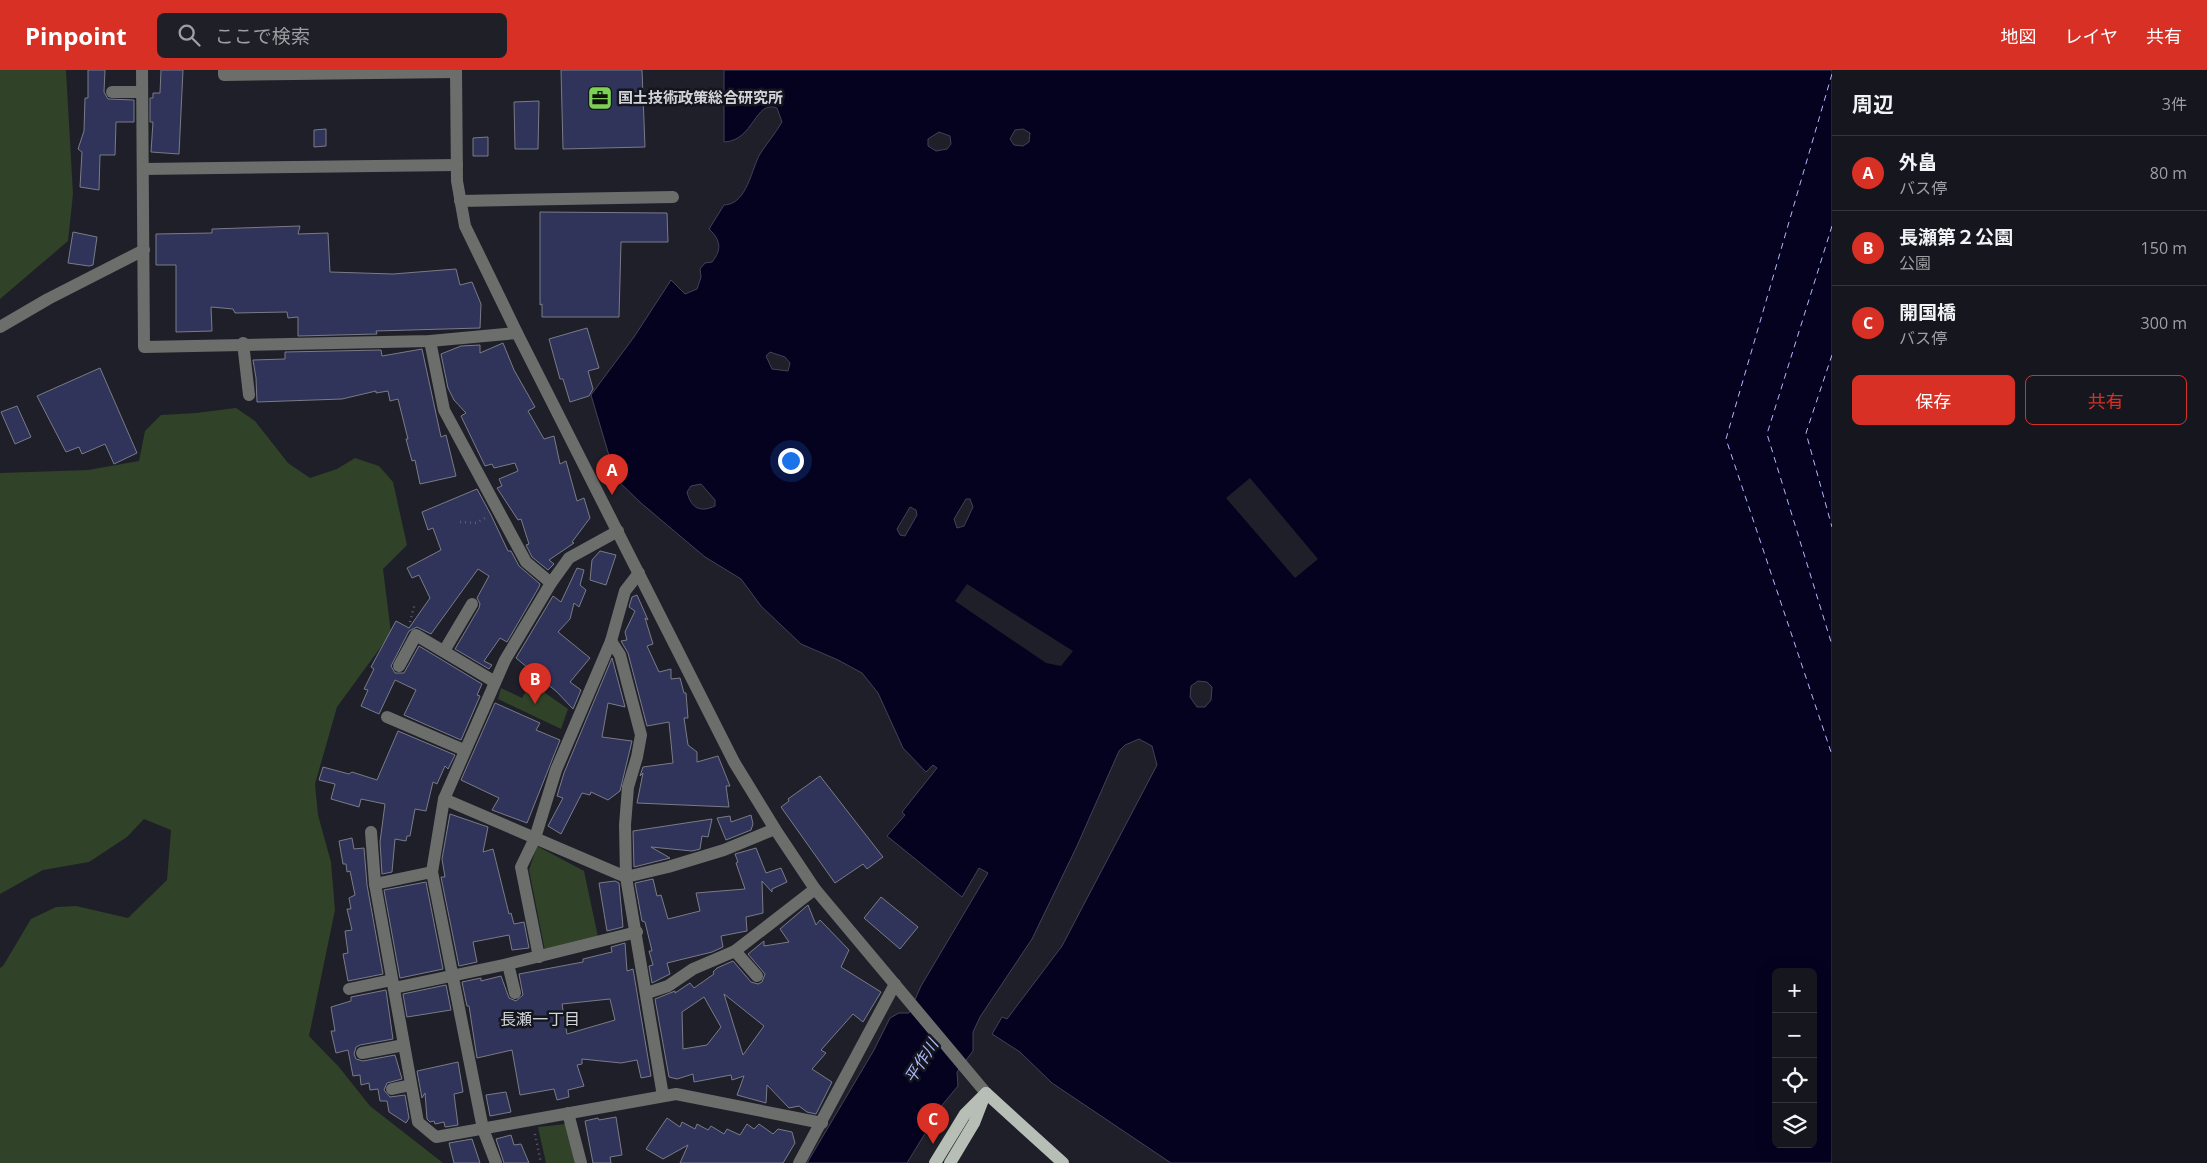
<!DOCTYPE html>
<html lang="ja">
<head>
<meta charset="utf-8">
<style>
	body { margin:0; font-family:"Open Sans","Noto Sans JP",sans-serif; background:#1f2027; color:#f1f3f6 }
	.controls { position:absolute; right:15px; bottom:15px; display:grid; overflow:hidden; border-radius:8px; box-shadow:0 5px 20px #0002 }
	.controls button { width:45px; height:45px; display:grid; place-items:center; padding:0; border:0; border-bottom:1px solid #35363c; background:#16171e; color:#f1f3f6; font:25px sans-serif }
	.you { position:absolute; left:790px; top:390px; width:18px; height:18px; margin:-12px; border:4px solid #fff; border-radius:50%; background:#1a73e8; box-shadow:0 0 0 8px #1a73e833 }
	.badge { display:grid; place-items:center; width:32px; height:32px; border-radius:50%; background:#d93025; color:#fff; font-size:16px; font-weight:700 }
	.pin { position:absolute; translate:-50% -41px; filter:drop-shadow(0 1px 2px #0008) }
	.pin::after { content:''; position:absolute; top:26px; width:18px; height:15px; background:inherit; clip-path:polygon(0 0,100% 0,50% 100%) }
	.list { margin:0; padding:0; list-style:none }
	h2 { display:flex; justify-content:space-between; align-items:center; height:65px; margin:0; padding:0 20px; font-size:21px }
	h2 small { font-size:16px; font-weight:400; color:#9e9fa4 }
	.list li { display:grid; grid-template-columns:32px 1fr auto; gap:15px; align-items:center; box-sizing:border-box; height:75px; padding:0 20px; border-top:1px solid #35363c }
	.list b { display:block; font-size:19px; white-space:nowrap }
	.list p { margin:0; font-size:16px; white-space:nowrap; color:#9e9fa4 }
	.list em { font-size:16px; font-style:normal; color:#9e9fa4 }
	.actions { display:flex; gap:10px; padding:15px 20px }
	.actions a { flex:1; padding:11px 0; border:1px solid #d93025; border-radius:8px; text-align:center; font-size:18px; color:#d93025 }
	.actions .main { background:#d93025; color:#fff }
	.icon { flex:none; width:28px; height:28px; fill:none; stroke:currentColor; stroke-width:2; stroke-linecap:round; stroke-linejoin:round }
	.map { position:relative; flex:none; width:1832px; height:1093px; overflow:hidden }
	header { display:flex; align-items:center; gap:30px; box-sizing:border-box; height:70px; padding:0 25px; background:#d93025; color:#fff }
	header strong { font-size:24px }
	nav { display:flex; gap:28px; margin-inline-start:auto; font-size:18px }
	.search { width:350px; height:45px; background:#1f2027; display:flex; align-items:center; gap:12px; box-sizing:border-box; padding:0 18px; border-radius:8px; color:#9e9fa4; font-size:19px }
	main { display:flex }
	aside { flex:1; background:#16171e }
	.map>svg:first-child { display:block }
	.green { fill:#304228 }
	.water { fill:#050220; stroke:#434158; fill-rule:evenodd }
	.pier { fill:#1e1f28 }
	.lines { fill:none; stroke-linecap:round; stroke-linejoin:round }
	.ferry { stroke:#afb8fc; stroke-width:1; stroke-dasharray:6 5; stroke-linecap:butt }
	.building { fill:#31345a; stroke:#797b86; fill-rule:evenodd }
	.path { stroke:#5f6068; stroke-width:2.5; stroke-dasharray:1 4; stroke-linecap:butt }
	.minor { stroke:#6b6e6a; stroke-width:12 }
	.major { stroke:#b7beb5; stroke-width:12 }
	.labels { text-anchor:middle; stroke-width:5; stroke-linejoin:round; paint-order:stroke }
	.poi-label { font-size:15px; font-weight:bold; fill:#d3d4da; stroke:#14161e; text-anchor:start }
	.neighbourhood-label { font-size:16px; fill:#d3d4da; stroke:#14161e }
	.water-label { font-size:16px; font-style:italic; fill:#afb8fc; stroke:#14161e }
</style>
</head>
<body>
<header>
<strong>Pinpoint</strong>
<div class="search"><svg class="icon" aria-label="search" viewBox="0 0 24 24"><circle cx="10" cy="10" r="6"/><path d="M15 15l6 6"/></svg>ここで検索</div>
<nav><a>地図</a><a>レイヤ</a><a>共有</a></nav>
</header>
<main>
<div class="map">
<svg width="1832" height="1093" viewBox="0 0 1832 1093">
	<rect width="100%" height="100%" fill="#1e1f28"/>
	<g class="green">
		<polygon points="0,0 66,0 73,124 68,171 0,229"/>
		<polygon points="236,338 255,351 288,393 310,408 337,399 355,388 379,396 393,412 407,475 383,499 391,563 337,637 315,714 318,745 331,792 335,840 309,966 339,997 370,1036 443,1093 0,1093 0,898 3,896 31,849 56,837 76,836 128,848 167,810 171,760 144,749 127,767 89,792 43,800 0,824 0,403 88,400 139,391 145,361 161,345 196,343"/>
		<polygon points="531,613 568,639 561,659 498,629 501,618 522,628"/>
		<polygon points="537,776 584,801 598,867 545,881 529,800"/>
		<polygon points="565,1054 576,1093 546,1093 538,1057"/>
	</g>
	<path class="water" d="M724,0H1832V1093H1171L1052,1013L1020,982L992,964L1002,947L1007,949L1062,876L1157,695L1152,676L1139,669L1125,675L1119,681L1077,776L1032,869L980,947L973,962V981L957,1002L958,1016L943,1034L907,1093H807L874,980L890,948L899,943H909L921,916L988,803L979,798L962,827L887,766L905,745L902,742L937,698L933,695L926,702L903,678L878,623L862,603L838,590L801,574L761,536L741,509L705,487L641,433L616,409L591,325L634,267L671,210L685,224L697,219L701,207L700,199L705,193L712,192C722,180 721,170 709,159L724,135C747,135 752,97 760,84C767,73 775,64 782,52L777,38C755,29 754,71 724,72ZM1023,59L1030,63L1029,72L1023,76L1014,75L1010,69L1015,60ZM939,62L950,66L951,74L947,79L936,81L928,76V69ZM770,282L785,287L790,293L788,301L772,299L766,286ZM701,414L715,430V436C700,443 691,438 687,422L691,416ZM966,429H970L973,437L964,456L957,458L954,449ZM910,437L916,440L917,445L905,466L900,465L897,459ZM1198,611L1207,612L1212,617L1211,630L1205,637H1197L1190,627L1191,616ZM1776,902H1813V1074H1776Z"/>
	<g class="pier">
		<polygon points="1250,408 1318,489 1295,508 1226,428"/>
		<polygon points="967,514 1073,581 1061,596 1046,593 955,531"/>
	</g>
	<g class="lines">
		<g class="ferry">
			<polyline points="1832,4 1726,369 1832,685"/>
			<polyline points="1832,156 1767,364 1832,575"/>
			<polyline points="1832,285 1806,363 1832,457"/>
		</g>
	</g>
	<g class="building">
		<polygon points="88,0 105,0 104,22 108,29 134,30 134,52 116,52 115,85 100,85 99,120 80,117 82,82 78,79 84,61 85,28 88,28"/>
		<polygon points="161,0 183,0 179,84 151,82 153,52 150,52 150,28 153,28 153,23 160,23"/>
		<polygon points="561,0 642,0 645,77 563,79"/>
		<polygon points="539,31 538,79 515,79 514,32"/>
		<polygon points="326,59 326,76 314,77 314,60"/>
		<polygon points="488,67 488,86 473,86 473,68"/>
		<polygon points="540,142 667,143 668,172 621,172 619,247 542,247 542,234 540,235"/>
		<polygon points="300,156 298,164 328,163 330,202 393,204 456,199 460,215 472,212 481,234 480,258 376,261 377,264 298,266 298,247 288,248 287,242 235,243 233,239 211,237 212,261 176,262 176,195 156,195 156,164 212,163 212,159"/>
		<polygon points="73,162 97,167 93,195 89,196 68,193"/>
		<polygon points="587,258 599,298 588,301 593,319 589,326 570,332 563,309 560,309 549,269"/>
		<polygon points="503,273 514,300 535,337 528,341 544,369 554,366 560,394 566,391 577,431 584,428 590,448 572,472 574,473 549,490 554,494 548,500 532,487 526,475 529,474 521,449 518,450 497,418 502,416 499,409 518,401 515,393 494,398 492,394 485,396 461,346 466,343 454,330 448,318 441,284 461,276 480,275 480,283"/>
		<polygon points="422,279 441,367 446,365 456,406 420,414 415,390 412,391 406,369 408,369 398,329 390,331 388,321 376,323 376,321 342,329 257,332 256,308 253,290 285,289 285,282 381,280 382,286"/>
		<polygon points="100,298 137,383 114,394 105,374 82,384 79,377 66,382 37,326"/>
		<polygon points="17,336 31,367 15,374 1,342"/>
		<polygon points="477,419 491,445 508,481 511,481 519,496 540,514 539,517 507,572 500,568 484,591 492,595 489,599 455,579 479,538 480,534 477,528 489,506 478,499 431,564 417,557 409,561 391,596 395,603 404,603 419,576 482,614 477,625 480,626 461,670 404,645 416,620 395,610 379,644 361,636 368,620 364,619 374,599 371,597 396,551 409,558 430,528 419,505 412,508 407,498 441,480 433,458 428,460 422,442"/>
		<polygon points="600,481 616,485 606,515 590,510 592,490"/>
		<polygon points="577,498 584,500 580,515 586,520 579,537 574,533 570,549 558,562 590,588 570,612 581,620 573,639 557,622 516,588 553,526 561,532"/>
		<polygon points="637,525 648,550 645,548 653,574 647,576 659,602 671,599 671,609 680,608 684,623 686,623 688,648 684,648 688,675 697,682 697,692 718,686 730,716 726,716 729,737 637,733 643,703 640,706 643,697 673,693 669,652 647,656 628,583 621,571 627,570 625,562 635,541 629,537 632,527"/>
		<polygon points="612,588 625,637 608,633 602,667 632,671 620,721 608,730 591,722 590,725 582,723 561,764 548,756 563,728 557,726 564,703"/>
		<polygon points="495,633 540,653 536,660 560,670 527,753 492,740 499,728 461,710"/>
		<polygon points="398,661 455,685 448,699 445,696 437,714 433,712 426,741 415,739 410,766 407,766 406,771 395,769 392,802 382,804 380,772 385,734 361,729 359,737 331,729 335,714 319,710 323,697 349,704 352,702 377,710"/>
		<polygon points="820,706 883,787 867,799 863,794 835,813 781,737 789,731 788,729"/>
		<polygon points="450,744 488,757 483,782 493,779 509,844 511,843 514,854 524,852 529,878 512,880 509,865 473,872 477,892 459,896 441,807 445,807 442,789"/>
		<polygon points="751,745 753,754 751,760 726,770 717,748 730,746 731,752"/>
		<polygon points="712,749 708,767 702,766 700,779 692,781 651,777 670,788 634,797 633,761"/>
		<polygon points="352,768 354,779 364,778 367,815 383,904 348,911 343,884 348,883 345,861 352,860 347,839 351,839 349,828 355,825 350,801 347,802 346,794 343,794 339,771"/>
		<polygon points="756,778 766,803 781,798 787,812 772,819 772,822 762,811 763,843 746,847 747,861 721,866 723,877 712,882 667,893 670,904 652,913 649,896 653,895 649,881 652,881 645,852 642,851 635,813 653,809 657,826 661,825 668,849 700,841 696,823 745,819 736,793 738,792 735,784"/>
		<polygon points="615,811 619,813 623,857 607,861 599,813"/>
		<polygon points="426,812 443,899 400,908 384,820"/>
		<polygon points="881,827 918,857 900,879 864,848"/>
		<path d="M808,835L816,855L820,850L849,880L841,897L881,922L863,952L853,944L821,980L826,983L812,999L832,1012L816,1044L807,1042L799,1036L789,1038L767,1015L766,1033L737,1025L744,1006L732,1010L731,1005L694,1012L693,1004L677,1009L669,1007L655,929L675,921V923L690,913L694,918L714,904L713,902L717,898L733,891L751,912L758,914L762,912L765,904L748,884L764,871V876L789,872L780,859ZM724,924L764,956L743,985ZM704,927L721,957L707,975L683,979L682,942Z"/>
		<path d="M625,873L627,901L633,899L651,1006L641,1008L637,990L621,993L582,989V994L577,995L584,1016L568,1020L569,1027L557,1030L554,1019L520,1025L512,980L477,988L469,936H467L462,912L481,908V911L501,906L509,928L516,931L523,925L519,904L583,892V889L612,882L611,877ZM610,929L615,950L567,964L562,934Z"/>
		<polygon points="446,915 451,940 407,947 403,924"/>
		<polygon points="386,920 393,969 360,975 356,977 354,984 356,989 363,991 395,985 402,1009 387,1013 384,1020 390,1027 405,1025 409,1048 406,1053 389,1042 387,1031 380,1031 378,1019 370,1020 369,1013 361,1015 360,1005 353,1006 348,980 336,983 331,961 335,961 331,937 351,931 351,927"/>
		<polygon points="458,992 463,1022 454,1024 458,1055 445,1057 444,1052 435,1054 434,1051 430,1052 427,1049 425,1023 422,1028 417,1001"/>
		<polygon points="506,1022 511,1042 490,1046 486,1025"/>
		<polygon points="616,1047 622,1085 610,1087 611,1093 593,1093 585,1051 598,1048 599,1050"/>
		<polygon points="667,1048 680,1057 682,1052 695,1059 697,1054 708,1060 711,1056 724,1064 727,1059 740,1065 747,1054 754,1059 759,1054 773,1064 778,1059 792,1062 795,1073 783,1093 680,1093 688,1075 663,1089 646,1079"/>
		<polygon points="511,1065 514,1075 521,1074 529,1093 504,1093 496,1069"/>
		<polygon points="472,1069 480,1093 454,1093 449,1073"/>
	</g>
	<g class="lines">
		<g class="path">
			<polyline points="460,452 476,453 487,447"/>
			<polyline points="410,552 415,533"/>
			<polyline points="535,1064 541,1093"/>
		</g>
		<g class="minor">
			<polyline points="142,0 144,277 430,271 517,263"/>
			<polyline points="224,0 224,5 456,2"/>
			<polyline points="456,0 457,111 465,156 517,263 734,692 775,759 815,819 986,1023"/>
			<polyline points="112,22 142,22"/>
			<polyline points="143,99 457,95"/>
			<polyline points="460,131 673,127"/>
			<polyline points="0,257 48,229 144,180"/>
			<polyline points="430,271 444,340 526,492 551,513"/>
			<polyline points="243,273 249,325"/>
			<polyline points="611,571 620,585 641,665 637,687 628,717 625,755 626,807 663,1026"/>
			<polyline points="444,581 472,534"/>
			<polyline points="399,596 416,565 495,612"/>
			<polyline points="387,647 464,680"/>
			<polyline points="444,729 626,807 668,797 724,780 775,759"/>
			<polyline points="371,762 375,814"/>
			<polyline points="432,802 375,814 418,1052 436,1067 676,1024 822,1053"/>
			<polyline points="735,881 757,906"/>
			<polyline points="539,887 521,797 535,768 556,700 611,571 625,521 639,503"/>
			<polyline points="508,894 515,923"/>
			<polyline points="394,918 508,894 637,862"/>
			<polyline points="349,919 392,910"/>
			<polyline points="647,923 668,916 693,899 735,881 815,819"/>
			<polyline points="362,983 404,975"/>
			<polyline points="392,1019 411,1015"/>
			<polyline points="568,1043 581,1093"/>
			<polyline points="496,1093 483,1059 432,802 444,729 505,590 551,513 569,488 618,461"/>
			<polyline points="799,1093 895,914"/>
		</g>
		<g class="major">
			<polyline points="986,1023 1063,1093"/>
			<polyline points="935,1093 965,1044 986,1023"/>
			<polyline points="950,1093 974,1053 984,1027"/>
		</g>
	</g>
	<defs>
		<symbol id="office-square" viewBox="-11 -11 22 22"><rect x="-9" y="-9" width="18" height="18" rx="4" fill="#7cd155" stroke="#14161e"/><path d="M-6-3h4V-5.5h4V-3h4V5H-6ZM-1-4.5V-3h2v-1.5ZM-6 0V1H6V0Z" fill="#111"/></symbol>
	</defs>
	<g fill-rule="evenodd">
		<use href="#office-square" x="586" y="14" width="28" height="28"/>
	</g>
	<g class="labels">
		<g class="poi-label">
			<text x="618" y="33">国土技術政策総合研究所</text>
		</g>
		<g class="neighbourhood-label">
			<text x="540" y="955">長瀬一丁目</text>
		</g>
		<g class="water-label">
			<text transform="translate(921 991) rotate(-58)" y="6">平作川</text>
		</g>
	</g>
</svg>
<div class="controls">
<button>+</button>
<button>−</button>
<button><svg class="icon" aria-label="locate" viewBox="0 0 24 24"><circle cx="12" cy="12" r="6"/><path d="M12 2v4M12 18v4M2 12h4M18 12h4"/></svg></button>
<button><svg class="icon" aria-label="layers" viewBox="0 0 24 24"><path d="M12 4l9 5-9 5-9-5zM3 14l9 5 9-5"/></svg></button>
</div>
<div class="you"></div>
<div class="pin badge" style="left:612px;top:425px">A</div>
<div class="pin badge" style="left:535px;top:634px">B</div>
<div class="pin badge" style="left:933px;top:1074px">C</div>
</div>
<aside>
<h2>周辺<small>3件</small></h2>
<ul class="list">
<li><span class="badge">A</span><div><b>外畠</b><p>バス停</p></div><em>80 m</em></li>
<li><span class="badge">B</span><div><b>長瀬第２公園</b><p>公園</p></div><em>150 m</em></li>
<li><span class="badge">C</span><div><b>開国橋</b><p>バス停</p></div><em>300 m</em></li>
</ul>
<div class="actions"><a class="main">保存</a><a>共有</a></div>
</aside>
</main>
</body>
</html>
